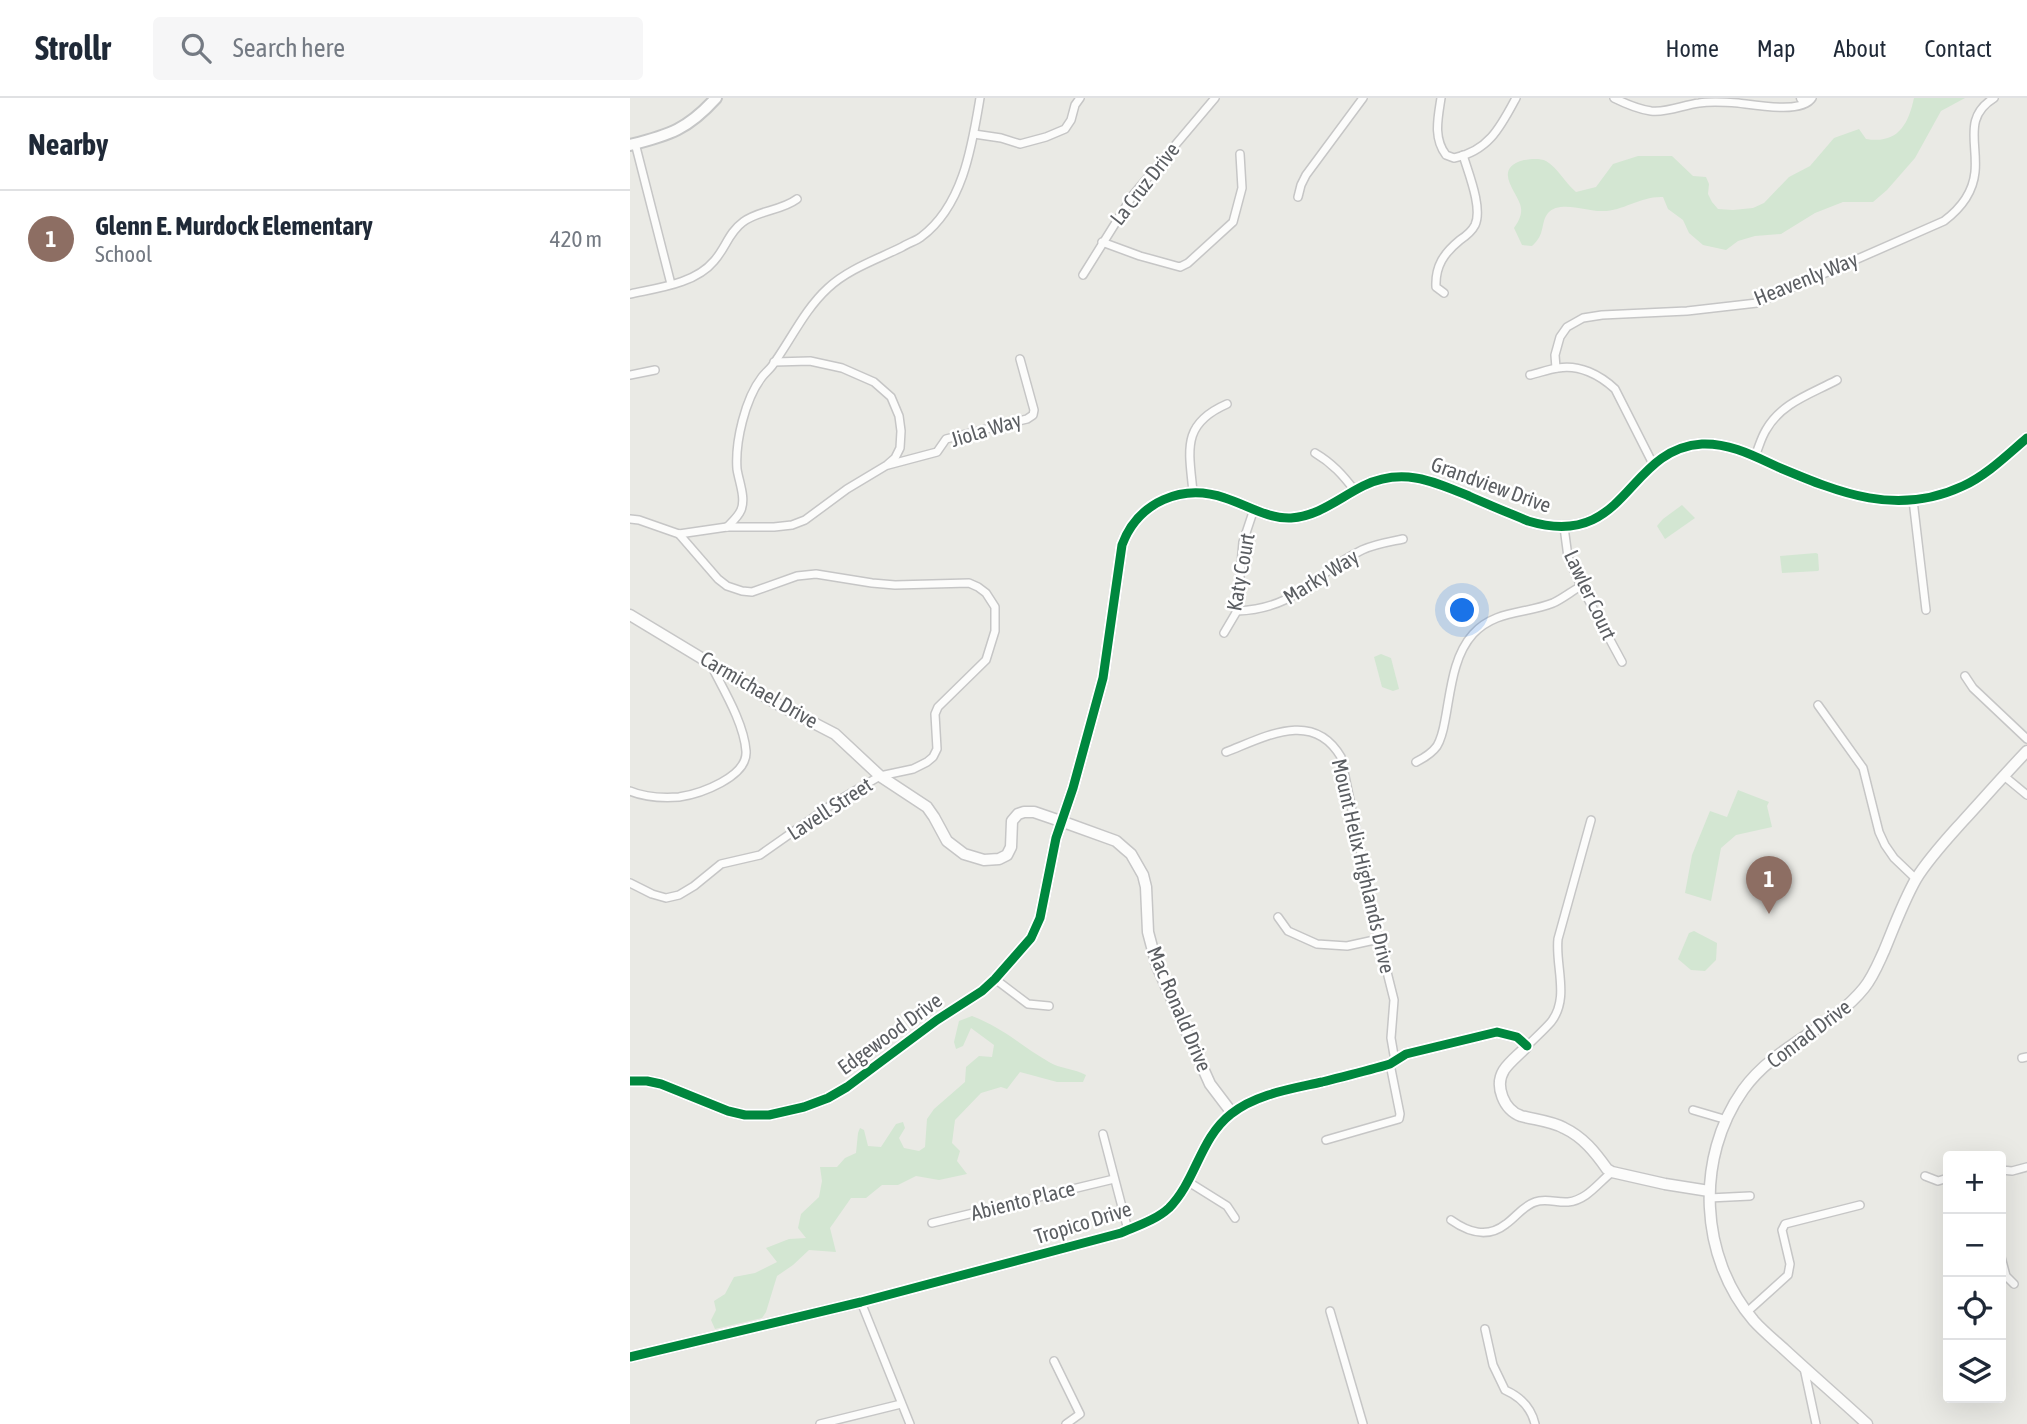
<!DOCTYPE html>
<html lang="en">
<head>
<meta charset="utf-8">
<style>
	body { margin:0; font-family:"Asap Condensed",sans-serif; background:#f6f6f7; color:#1f2937 }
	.controls { position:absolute; right:21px; bottom:21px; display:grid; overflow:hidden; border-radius:7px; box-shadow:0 7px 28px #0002 }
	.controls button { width:63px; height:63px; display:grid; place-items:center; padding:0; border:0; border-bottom:2px solid #e0e1e3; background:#fff; color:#1f2937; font:35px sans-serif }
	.you { position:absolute; left:833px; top:513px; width:24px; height:24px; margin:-18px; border:5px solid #fff; border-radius:50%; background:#1a73e8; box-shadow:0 0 0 10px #1a73e833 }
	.badge { display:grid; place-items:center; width:46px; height:46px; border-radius:50%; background:#b45309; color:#fff; font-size:23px; font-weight:700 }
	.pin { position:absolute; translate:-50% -58px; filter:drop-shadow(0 2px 4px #0008) }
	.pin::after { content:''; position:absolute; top:37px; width:24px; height:21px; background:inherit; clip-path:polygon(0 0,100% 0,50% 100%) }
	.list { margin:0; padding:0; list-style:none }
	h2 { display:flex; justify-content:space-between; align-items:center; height:91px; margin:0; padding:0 28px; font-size:30px }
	h2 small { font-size:23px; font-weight:400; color:#747a83 }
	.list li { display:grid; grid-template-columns:46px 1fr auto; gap:21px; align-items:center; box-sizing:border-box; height:98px; padding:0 28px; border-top:2px solid #e0e1e3 }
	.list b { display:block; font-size:26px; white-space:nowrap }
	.list p { margin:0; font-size:23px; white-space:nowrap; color:#747a83 }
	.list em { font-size:23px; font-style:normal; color:#747a83 }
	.icon { flex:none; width:38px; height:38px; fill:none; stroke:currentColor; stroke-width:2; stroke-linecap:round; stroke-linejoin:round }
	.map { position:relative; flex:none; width:1397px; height:1326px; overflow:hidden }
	header { display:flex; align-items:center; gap:42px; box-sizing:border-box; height:98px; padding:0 35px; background:#fff; border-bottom:2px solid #e0e1e3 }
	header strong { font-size:33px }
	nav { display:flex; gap:38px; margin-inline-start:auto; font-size:24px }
	.search { width:490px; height:63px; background:#f6f6f7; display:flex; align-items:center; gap:18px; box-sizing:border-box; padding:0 24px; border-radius:7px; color:#747a83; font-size:26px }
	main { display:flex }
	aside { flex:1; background:#fff }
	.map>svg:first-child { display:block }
	.green { fill:#d3e6d2 }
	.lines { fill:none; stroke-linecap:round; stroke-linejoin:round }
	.minor-casing { stroke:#c6c6c6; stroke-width:10 }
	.tertiary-casing { stroke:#c6c6c6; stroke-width:13 }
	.secondary-casing { stroke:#c5c6c6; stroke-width:14 }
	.minor { stroke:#fcfcfb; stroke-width:7 }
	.tertiary { stroke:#fcfcfb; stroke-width:10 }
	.secondary { stroke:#fcfcfb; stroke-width:10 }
	.cycleway-casing { stroke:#fff; stroke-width:13 }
	.cycleway { stroke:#00873e; stroke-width:9 }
	.labels { text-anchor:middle; stroke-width:5; stroke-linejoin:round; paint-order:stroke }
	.street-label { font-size:21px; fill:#5b5e62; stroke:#fff }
</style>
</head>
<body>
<header>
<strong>Strollr</strong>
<div class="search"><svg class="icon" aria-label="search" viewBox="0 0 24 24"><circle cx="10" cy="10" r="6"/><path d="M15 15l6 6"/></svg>Search here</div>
<nav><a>Home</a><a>Map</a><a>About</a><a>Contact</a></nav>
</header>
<main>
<aside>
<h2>Nearby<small></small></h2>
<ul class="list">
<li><span class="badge" style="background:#8d6e63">1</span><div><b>Glenn E. Murdock Elementary</b><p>School</p></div><em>420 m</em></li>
</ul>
</aside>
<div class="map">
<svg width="1397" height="1326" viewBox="0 0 1397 1326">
	<rect width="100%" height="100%" fill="#eaeae5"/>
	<g class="green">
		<path d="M1284,0H1335L1311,13L1285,60L1257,92L1243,104H1213L1185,115L1151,136L1125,138L1108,143L1096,152L1073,147L1059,135L1053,122L1038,111L1033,99C1010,98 992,114 971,113C957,113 929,102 918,115C910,125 916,136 902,148L892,147L884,130C888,124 892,118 891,110C890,96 860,71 894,62C901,61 910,60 916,63C928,70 935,85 946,94L966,89L983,66L1008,58H1042L1063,78L1076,79L1079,86L1078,96L1082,104L1088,111L1103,112L1123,110L1134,105L1159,79L1180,68L1204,40L1229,31L1236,41C1267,46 1278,28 1284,0Z"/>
		<polygon points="1052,407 1065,420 1035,441 1027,428 1033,421"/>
		<polygon points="1186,455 1188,456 1189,472 1188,473 1152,475 1150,458"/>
		<polygon points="751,556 761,560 769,591 763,593 752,589 744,559"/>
		<polygon points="1108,692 1139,704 1137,708 1142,729 1106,737 1091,750 1081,803 1055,795 1062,757 1080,713 1097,719"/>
		<polygon points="1064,833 1087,845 1086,862 1075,873 1061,872 1048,861 1059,835"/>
		<path d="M342,918C374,930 391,948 419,964C430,971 443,970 456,977L453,984H427L390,974L377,991L371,989L351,995L325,1022L322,1045L330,1053L327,1063L337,1076L309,1082L286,1078L268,1087H252L236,1100H221L200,1130L206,1154L179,1152L163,1167L147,1178L136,1214L132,1220L85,1231L81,1222L86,1212L84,1203L95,1196L104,1179L125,1175L147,1164L136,1150L159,1141L176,1140L168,1130L171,1116L189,1099L192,1083L190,1069H207L215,1060L226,1055L228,1035L230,1030L234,1032L238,1048L251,1049L266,1026L273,1024L275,1030L269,1040L274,1050L289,1053L295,1049L297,1021L304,1011L335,984L336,969L349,958L362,959L364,947L341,930L333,948L326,951L324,944L329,923Z"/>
	</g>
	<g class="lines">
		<defs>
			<g id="minor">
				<path d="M811,0C808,20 803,40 816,57L824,60C859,53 871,28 886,0"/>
				<path d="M984,0C996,6 1008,11 1021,13C1037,15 1053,7 1069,5C1082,3 1095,4 1108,5C1125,7 1172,16 1182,0"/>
				<polyline points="344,36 371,40 390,46 416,39 435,31 441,22 445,7 450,0"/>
				<polyline points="5,45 41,186"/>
				<polyline points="668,99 671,87 676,77 733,0"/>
				<polyline points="472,144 510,158 550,169 558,165 603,124 612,90 610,56"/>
				<polyline points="453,177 503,97 585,0"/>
				<path d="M814,195L806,189C805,168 814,155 830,142C836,138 842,133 845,127C853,110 838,74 833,57"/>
				<path d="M0,196C27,190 65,186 84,163C95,151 99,134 113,124C129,112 151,113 167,101"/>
				<path d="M926,270L925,257L930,239L937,229L953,220L972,217L1057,213L1127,205L1314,123C1330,111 1343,94 1345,74C1348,45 1333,19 1364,0"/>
				<polyline points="0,277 25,272"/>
				<path d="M900,277C909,275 919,271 928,270C949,266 970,277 985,291L1023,366"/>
				<path d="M685,355C702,365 713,377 725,393"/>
				<path d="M1125,358C1129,349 1131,340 1136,332C1151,305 1181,296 1207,282"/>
				<polyline points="258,367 307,354 316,341 397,321 403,317 404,312 390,261"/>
				<path d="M563,394C559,352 551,326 597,306"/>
				<polyline points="1283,402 1296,512"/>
				<polyline points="0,421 9,422 49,436 97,429 144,429 162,427 175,422 217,391 257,367 265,360 270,350 271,333 269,318 261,299 244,284 212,270 180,263 144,264"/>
				<path d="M97,429C102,424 108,419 111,412C116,400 109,384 107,371C105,344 115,301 132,279C135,275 139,272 142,268C161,242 174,212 198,190C218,171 248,161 272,149C278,145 286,143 291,139C333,108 342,48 350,0"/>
				<polyline points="934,429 938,459 951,488 992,564"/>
				<path d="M607,513C670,510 682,476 732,452C745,446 759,444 773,441"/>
				<polyline points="594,535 607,513 613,444 624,411"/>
				<polyline points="1335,578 1343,590 1397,641"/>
				<polyline points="1188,607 1233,670 1249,734 1255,747 1264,760 1286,781"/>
				<path d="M596,654C635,639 683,611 711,659L748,838L764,902L761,940L765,963"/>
				<path d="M786,664C794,660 802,655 807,648C813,638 814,627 816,617C821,589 824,557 843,536C865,512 895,516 923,505C932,501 942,493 951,488"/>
				<polyline points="1374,678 1397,697"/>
				<path d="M0,693C14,699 34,700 49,699C70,696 118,679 116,653C114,625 93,591 81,567"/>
				<polyline points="0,785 22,796 36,800 49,797 64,788 91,766 130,757 204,705 250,678 283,671 297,664 303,659 307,651 305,616 308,609 356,562 365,533 365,509 356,495 348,489 339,485 265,487 242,485 186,476 167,478 122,494 112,493 97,488 88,481 49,436"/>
				<polyline points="648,819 658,833 687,846 717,848 749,841"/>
				<polyline points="365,881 398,906 419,908"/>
				<path d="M897,948C905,940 914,932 921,924C940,900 925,868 928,841L961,722"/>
				<polyline points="1392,960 1397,959"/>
				<polyline points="1063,1012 1097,1022"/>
				<polyline points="473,1036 498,1132"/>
				<polyline points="696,1042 769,1021 770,1016 760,966"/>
				<polyline points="1371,1072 1382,1073 1397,1069"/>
				<polyline points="1295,1078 1308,1083 1318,1080"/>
				<polyline points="557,1083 597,1108 605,1120"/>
				<polyline points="1079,1100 1120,1098"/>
				<path d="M821,1122C838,1134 857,1141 876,1126C886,1119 893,1108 905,1104C916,1100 927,1105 938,1104C957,1102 968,1085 982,1074"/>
				<polyline points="302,1125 484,1081"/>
				<polyline points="1371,1159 1376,1178 1384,1186"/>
				<polyline points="231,1204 280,1326"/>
				<polyline points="700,1213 733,1326"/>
				<polyline points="1117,1214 1158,1177 1160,1166 1152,1132 1155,1126 1230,1107"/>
				<path d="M855,1231L863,1267L875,1292C891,1299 901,1309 905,1326"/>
				<polyline points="424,1263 450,1316 436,1326"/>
				<polyline points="1174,1270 1186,1326"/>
				<polyline points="190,1326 271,1306"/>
			</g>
			<g id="tertiary">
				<polyline points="1172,0 1175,0"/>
				<polyline points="0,517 149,607 205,636 250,678 297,709 304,719 317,743 334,756 354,762 369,761 377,757 381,749 382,723 388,716 394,714 404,714 439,726 486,743 494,750 501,756 513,777 516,789 518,834 527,868 580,986 602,1015"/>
				<path d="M0,983H17L31,986L98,1013L115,1017H139L174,1009L198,1000L217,989L307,922L352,893L365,881L401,840L410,820L426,740L443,690L473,580L492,447C508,404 552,385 595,400C617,407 638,421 661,420C689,418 709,400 733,388C772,369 803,383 839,398C859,407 879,415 898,423C998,453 995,351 1072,346C1100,345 1124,358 1148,369C1210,395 1267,419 1333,388C1357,377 1377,357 1397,340"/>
				<path d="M0,1259L231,1204L491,1135C507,1128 526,1122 539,1110C566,1083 570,1040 601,1016C626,996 661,991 692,984C715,978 737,973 760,966L776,956L867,934L887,939L897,948C890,956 880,963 874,972C864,988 874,1012 891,1018C906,1022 921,1023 934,1030C953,1039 965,1054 977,1071L982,1074L1035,1086L1079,1093"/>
				<path d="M1237,1326C1210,1301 1182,1277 1155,1252C1144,1242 1133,1233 1124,1223C1069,1159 1065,1060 1113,992C1145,947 1200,932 1234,890C1243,879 1248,866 1254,853C1264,829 1273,804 1286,781C1299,760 1316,742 1333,723C1354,700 1375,676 1397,653"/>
			</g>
			<path id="secondary" d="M0,47C40,37 58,31 86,0"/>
		</defs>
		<use href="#minor" class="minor-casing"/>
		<use href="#tertiary" class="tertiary-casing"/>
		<use href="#secondary" class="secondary-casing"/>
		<use href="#minor" class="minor"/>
		<use href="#tertiary" class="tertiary"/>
		<use href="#secondary" class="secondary"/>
		<defs>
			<g id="cycleway">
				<path d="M0,983H17L31,986L98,1013L115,1017H139L174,1009L198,1000L217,989L307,922L352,893L365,881L401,840L410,820L426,740L443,690L473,580L492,447C508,404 552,385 595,400C617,407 638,421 661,420C689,418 709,400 733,388C772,369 803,383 839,398C859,407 879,415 898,423C998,453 995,351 1072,346C1100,345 1124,358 1148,369C1210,395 1267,419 1333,388C1357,377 1377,357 1397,340"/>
				<path d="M0,1259L231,1204L491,1135C507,1128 526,1122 539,1110C566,1083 570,1040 601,1016C626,996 661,991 692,984C715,978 737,973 760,966L776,956L867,934L887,939L897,948"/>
			</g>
		</defs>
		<use href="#cycleway" class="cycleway-casing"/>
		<use href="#cycleway" class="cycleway"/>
	</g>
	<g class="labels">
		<g class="street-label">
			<text transform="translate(515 86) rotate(-52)" y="7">La Cruz Drive</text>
			<text transform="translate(1176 181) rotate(-22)" y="7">Heavenly Way</text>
			<text transform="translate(356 332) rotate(-17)" y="7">Jiola Way</text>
			<text transform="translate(861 387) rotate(20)" y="7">Grandview Drive</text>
			<text transform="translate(611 474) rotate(-80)" y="7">Katy Court</text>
			<text transform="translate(691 479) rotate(-32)" y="7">Marky Way</text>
			<text transform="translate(960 497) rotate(65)" y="7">Lawler Court</text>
			<text transform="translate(129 592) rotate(30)" y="7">Carmichael Drive</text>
			<text transform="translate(200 711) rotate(-33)" y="7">Lavell Street</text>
			<text transform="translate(733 768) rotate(77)" y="7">Mount Helix Highlands Drive</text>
			<text transform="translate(549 911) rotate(67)" y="7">Mac Ronald Drive</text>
			<text transform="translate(260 936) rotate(-36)" y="7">Edgewood Drive</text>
			<text transform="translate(1179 936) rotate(-37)" y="7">Conrad Drive</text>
			<text transform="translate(393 1103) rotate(-14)" y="7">Abiento Place</text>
			<text transform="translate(453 1125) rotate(-17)" y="7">Tropico Drive</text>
		</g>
	</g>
</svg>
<div class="controls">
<button>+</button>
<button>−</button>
<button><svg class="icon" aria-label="locate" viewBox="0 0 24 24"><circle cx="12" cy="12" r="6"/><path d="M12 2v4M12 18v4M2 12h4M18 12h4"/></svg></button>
<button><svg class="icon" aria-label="layers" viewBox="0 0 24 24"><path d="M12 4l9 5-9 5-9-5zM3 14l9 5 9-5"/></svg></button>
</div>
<div class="you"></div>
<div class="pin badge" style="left:1139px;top:816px;background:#8d6e63">1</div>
</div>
</main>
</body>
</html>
